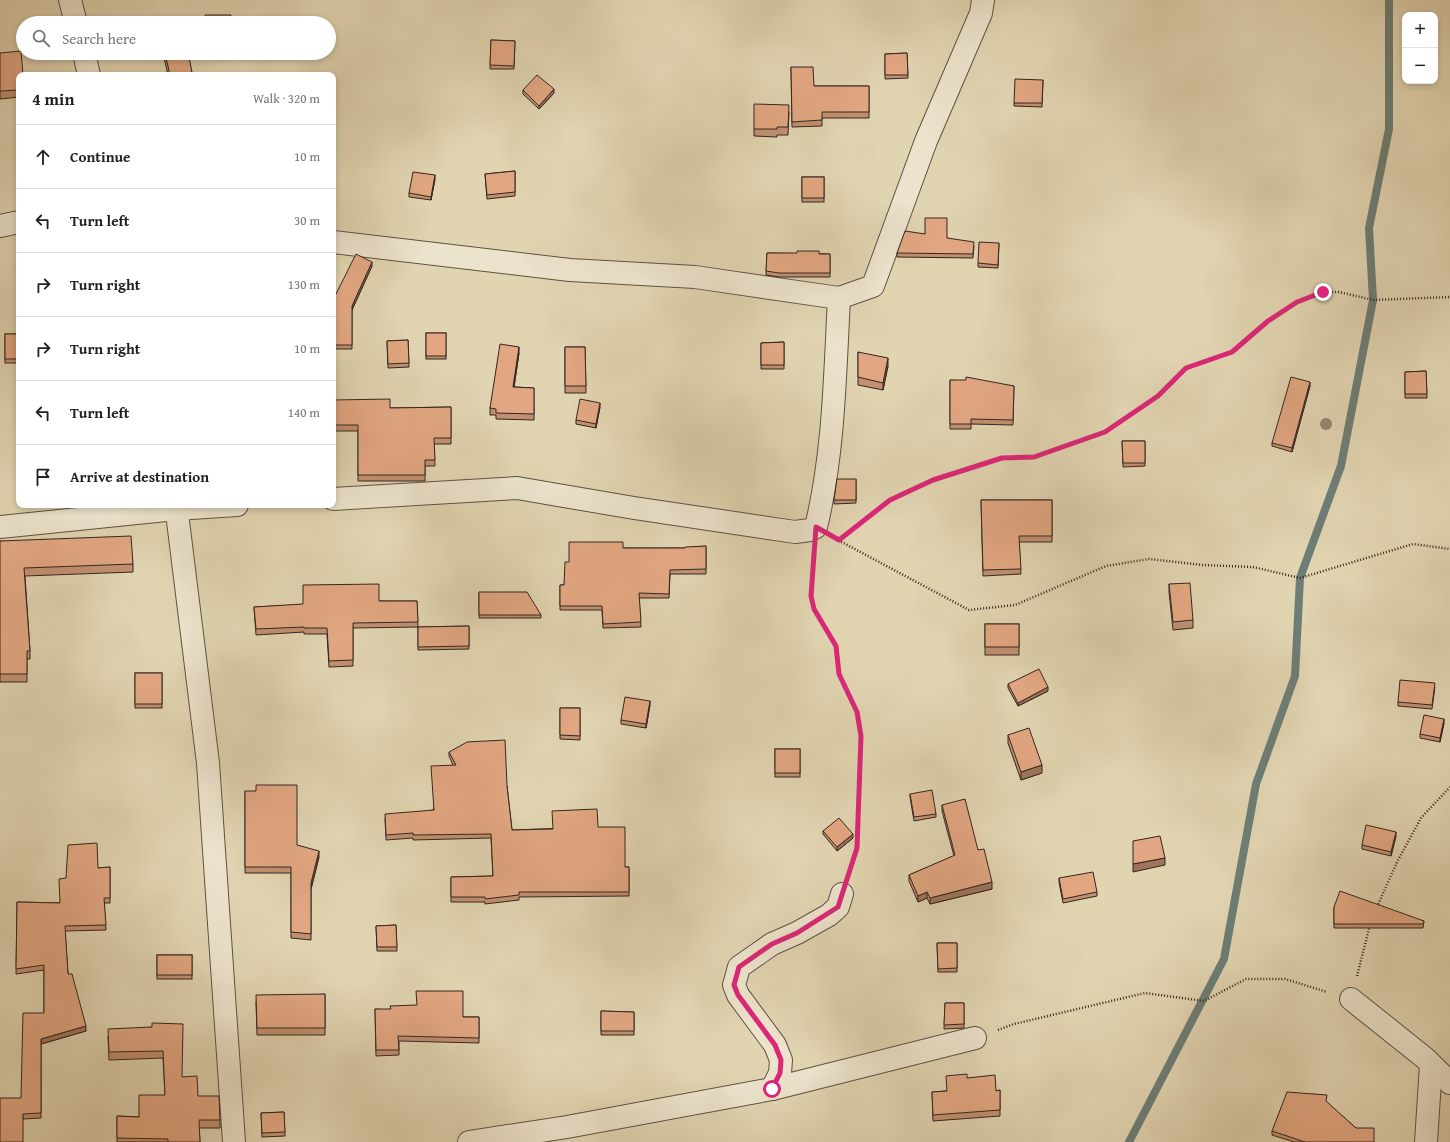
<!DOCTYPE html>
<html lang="en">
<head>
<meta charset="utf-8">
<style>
	body { margin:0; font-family:"Gentium Book Plus",serif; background:#f6f6f6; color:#222 }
	.controls { position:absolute; right:12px; top:12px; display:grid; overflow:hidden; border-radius:8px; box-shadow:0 2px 6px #0003 }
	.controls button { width:36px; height:36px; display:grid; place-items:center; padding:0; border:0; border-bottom:1px solid #e0e0e0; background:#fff; color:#222; font:20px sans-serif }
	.stop { position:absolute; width:12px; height:12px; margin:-9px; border:3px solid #db2777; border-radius:50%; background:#fff }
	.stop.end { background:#db2777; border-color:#fff; box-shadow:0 1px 4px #0008 }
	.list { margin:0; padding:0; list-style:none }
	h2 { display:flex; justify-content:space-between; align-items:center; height:52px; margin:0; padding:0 16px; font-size:17px }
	h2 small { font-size:13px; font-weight:400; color:#767676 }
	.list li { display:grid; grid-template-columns:26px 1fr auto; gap:12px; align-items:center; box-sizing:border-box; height:64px; padding:0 16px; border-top:1px solid #e0e0e0 }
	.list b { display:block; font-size:15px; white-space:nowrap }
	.list em { font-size:13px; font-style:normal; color:#767676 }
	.icon { flex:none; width:22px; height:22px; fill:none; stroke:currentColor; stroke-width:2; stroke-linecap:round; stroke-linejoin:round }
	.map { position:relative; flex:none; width:1450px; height:1142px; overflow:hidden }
	.search { position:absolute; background:#fff; box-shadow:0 2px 6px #0003; left:16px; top:16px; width:320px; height:44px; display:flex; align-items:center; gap:10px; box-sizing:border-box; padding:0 14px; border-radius:22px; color:#767676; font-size:15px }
	.panel { position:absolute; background:#fff; box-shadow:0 2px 6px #0003; left:16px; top:72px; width:320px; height:436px; border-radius:8px }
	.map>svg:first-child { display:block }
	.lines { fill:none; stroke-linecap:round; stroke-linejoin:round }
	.stream { stroke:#6d7e76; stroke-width:8 }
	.minor-casing { stroke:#5e5244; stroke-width:24 }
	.path { stroke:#322620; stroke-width:2.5; stroke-dasharray:1 2; stroke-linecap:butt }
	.minor { stroke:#ece3cc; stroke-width:22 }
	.tree { fill:#938970 }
	.wall { fill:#c29070; stroke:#322620 }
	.shaded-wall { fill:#9e755b; stroke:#322620 }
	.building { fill:#e2a782; stroke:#322620 }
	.route { stroke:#db2777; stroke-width:5 }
</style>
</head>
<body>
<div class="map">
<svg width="1450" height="1142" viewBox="0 0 1450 1142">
	<rect width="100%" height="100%" fill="#e1d4b1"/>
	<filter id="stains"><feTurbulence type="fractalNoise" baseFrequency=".005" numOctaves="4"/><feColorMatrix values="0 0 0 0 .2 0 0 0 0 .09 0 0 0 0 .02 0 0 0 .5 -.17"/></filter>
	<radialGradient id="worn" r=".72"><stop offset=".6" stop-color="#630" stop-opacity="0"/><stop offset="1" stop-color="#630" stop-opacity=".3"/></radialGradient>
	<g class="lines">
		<polyline class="stream" points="1129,1142 1224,959 1256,784 1295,676 1300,578 1341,466 1373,300 1369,228 1389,129 1389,0"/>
		<defs>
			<g id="minor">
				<polyline points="70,0 76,23"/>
				<polyline points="84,53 89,75"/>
				<polyline points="0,226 19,222"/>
				<polyline points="333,242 570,270 695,277 839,298"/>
				<path d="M333,499L517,488L634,508L795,532L810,530L816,527C834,453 835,374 839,298L873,286L926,141L981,13L983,0"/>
				<polyline points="176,505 208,763 234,1142"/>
				<polyline points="0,527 176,509 237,505"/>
				<polyline points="1351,999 1426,1059 1450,1083"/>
				<polyline points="772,1089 780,1073 781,1060 775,1045 738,995 734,985 739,967 772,944 797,933 829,915 838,907 842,894"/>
				<polyline points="469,1142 567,1127 772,1089 975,1038"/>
				<polyline points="1426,1142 1431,1065"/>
			</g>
		</defs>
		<use href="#minor" class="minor-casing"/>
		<g class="path">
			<polyline points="836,539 969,610 1015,605 1106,566 1149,559 1203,565 1253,567 1300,578 1413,544 1450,549"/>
			<polyline points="839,541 890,500 933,480 1002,458 1034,457 1105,432 1158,396 1186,368 1232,352 1269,321 1297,302 1323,292 1339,292 1373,300 1450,297"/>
			<polyline points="813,553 811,596 814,609 836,646 839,674 857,712 861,736 857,848 849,872"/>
			<polyline points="1377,907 1397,862 1421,818 1450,787"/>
			<polyline points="1357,976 1370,925"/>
			<polyline points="998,1030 1014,1024 1145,993 1204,1001 1246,979 1285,979 1327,992"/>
		</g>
		<use href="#minor" class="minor"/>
	</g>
	<circle class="tree" cx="1326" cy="424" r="6"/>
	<g class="wall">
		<polygon points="491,40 515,41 514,69 490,69"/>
		<polygon points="0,53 19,75 19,97 0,99"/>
		<polygon points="163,53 188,53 192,75 168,75"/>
		<polygon points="907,53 908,78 885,79 885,54"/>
		<polygon points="791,67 814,86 869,86 869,118 822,118 822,126 792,127"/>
		<polygon points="1043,80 1042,107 1014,106 1014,103"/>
		<polygon points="523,90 554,93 539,109 523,94"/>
		<polygon points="789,112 788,135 777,135 777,137 754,136 754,129"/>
		<polygon points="515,171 515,196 487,199 485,174"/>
		<rect x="802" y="177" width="22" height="25"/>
		<polygon points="435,179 431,200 409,197 409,193"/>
		<polygon points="947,238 974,246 973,258 897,257 897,253"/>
		<polygon points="999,243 998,268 978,267 978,263"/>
		<polygon points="767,253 830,254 830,277 779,277 766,275"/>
		<polygon points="372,266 352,310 352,349 333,349 333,294 336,294"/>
		<rect x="426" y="333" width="20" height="26"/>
		<rect x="5" y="334" width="14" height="29"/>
		<polygon points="408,340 409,367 388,368 387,341"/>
		<polygon points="784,342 784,369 761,369 761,343"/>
		<polygon points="565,347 585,347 586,393 565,393"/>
		<polygon points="858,352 888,366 883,390 858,385"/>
		<polygon points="519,353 514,387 534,388 534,420 496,419 496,415 490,415 490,408"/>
		<polygon points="1426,371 1427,398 1405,398 1405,372"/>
		<polygon points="950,380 1014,386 1013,425 971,424 971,429 950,429"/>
		<polygon points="1310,386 1292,452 1272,446 1272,443"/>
		<polygon points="333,400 390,408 451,407 451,444 434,444 435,466 425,466 425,481 358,481 358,431 333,431"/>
		<polygon points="600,407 596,428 576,424 576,420"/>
		<polygon points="1122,441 1145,441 1145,466 1123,467"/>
		<polygon points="856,479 856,503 834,504 834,500"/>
		<polygon points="981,500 1052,500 1052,542 1019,542 1021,574 983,576"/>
		<polygon points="0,541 133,564 133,572 25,576 30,651 30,659 27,659 27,682 0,682"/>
		<polygon points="706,546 706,574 670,574 669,598 639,598 641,627 603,628 602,610 560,610 560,585 564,585 569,562 623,548 685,548"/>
		<polygon points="1169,584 1193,620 1193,628 1173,630 1169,592"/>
		<polygon points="479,592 541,615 541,618 479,618"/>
		<polygon points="379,601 417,601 418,627 469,626 469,649 418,650 418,627 353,628 353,666 329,667 327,634 304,634 304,632 256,635 254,607"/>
		<rect x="985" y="624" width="34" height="31"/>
		<rect x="135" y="673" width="27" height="35"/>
		<polygon points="1008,684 1048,691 1018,706 1008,688"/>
		<polygon points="1435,687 1432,709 1398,706 1398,702"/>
		<polygon points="650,705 646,728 621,724 621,720"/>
		<polygon points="560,708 580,708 580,740 560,739"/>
		<polygon points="1444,723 1440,742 1420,738 1420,734"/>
		<polygon points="1008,735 1042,773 1021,780 1008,743"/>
		<rect x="775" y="749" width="25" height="28"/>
		<polygon points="449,752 507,786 512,830 598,827 625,867 629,867 629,896 519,897 519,900 485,904 485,902 451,902 451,877 493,876 491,838 413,840 413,838 386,840 385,818 433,810 453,765 449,756"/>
		<polygon points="245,791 297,845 319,857 311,889 311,940 291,938 291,873 245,873"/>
		<polygon points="910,794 936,814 936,817 914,821 910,797"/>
		<polygon points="942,805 978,850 992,889 930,904 927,898 918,902 909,881 909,875 954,856 942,811"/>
		<polygon points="823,831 853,838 837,851 823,834"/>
		<polygon points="1396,836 1391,856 1362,849 1362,845"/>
		<polygon points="110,867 110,903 104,903 106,930 65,931 68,974 86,1031 41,1044 41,1118 23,1119 21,1098 44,1013 44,970 16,974 17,902 60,903 66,878 98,868"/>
		<polygon points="1059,878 1097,892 1097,896 1063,903 1059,882"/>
		<polygon points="1334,907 1424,921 1423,928 1334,928"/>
		<polygon points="396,925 397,951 377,951 376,926"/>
		<polygon points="937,943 957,943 957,972 938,972"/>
		<rect x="157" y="955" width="35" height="24"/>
		<polygon points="325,994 325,1035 257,1035 256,1001"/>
		<polygon points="945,1003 964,1003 964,1028 944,1029"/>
		<polygon points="375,1009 463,1017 479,1017 479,1043 399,1041 399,1055 376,1056"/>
		<polygon points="601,1011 634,1012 634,1035 601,1035"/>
		<polygon points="152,1027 182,1077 198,1096 220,1120 220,1128 199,1128 200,1142 117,1142 117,1116 139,1117 165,1095 163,1058 109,1060 108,1036"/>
		<polygon points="967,1078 996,1091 1000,1090 1000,1116 933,1121 932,1092 946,1091"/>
		<polygon points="1326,1102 1356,1128 1374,1142 1294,1142 1272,1135 1272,1131"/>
		<polygon points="284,1112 285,1136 262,1137 261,1113"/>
	</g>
	<g class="shaded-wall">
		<polygon points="192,72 192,75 178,75"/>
		<polygon points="554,89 554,93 539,109 539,106"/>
		<polygon points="435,175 435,179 431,200 431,197"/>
		<polygon points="372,262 372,266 352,310 352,306"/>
		<polygon points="519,347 519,353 513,394 513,387"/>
		<polygon points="888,358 888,366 883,390 883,383"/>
		<polygon points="1310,382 1310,386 1292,452 1292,448"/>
		<polygon points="600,403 600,407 596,428 596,424"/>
		<polygon points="1048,687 1048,691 1018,706 1018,703"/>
		<polygon points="650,701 650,705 646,728 646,724"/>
		<polygon points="1444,719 1444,723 1440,742 1440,738"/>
		<polygon points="1042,765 1042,773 1021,780 1021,772"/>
		<polygon points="1396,832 1396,836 1391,856 1391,852"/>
		<polygon points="853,834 853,838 837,851 837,847"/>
		<polygon points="319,851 319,857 311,889 311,883"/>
		<polygon points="1165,858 1165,865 1133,872 1133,864"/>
		<polygon points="992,882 992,889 930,904 930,898"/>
		<polygon points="927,892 927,898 918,902 918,896"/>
		<polygon points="86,1026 86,1031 41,1044 41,1039"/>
	</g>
	<g class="building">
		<polygon points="205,15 231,15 230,23 205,23"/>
		<polygon points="491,40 515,41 514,66 490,65"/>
		<polygon points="21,51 23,75 19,75 19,90 0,91 0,53"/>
		<polygon points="165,53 188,53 192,72 178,75 170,75"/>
		<polygon points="907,53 908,75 885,75 885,54"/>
		<polygon points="791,67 813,67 814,86 869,86 869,112 822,112 822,120 792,122"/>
		<polygon points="537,75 554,89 539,106 523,90"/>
		<polygon points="1015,79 1043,80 1042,103 1014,103"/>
		<polygon points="754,104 789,105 788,127 777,127 777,129 754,129"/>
		<polygon points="515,171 515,192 487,195 485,174"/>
		<polygon points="413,172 435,175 431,197 409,193"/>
		<rect x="802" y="177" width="22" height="21"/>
		<polygon points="925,218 947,218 947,238 974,242 973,254 897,253 905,231 925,234"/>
		<polygon points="979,242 999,243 998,265 978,263"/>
		<polygon points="797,251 819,251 819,254 830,254 830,273 779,273 766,271 767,253 797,253"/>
		<polygon points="356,254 372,262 352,306 352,345 333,345 333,294 336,294"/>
		<rect x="426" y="333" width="20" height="23"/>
		<rect x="5" y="334" width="14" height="25"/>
		<polygon points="408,340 409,363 388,364 387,341"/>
		<polygon points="784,342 784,365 761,365 761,343"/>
		<polygon points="500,344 519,347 513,387 534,388 534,414 496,413 496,409 490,408"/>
		<polygon points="565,347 585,347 586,386 565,386"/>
		<polygon points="858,352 888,358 883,383 858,377"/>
		<polygon points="1426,371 1427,394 1405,394 1405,372"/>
		<polygon points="966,377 1014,386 1013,420 971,419 971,424 950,424 950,380 966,380"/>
		<polygon points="1291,377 1310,382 1292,448 1272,443"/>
		<polygon points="390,399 390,408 451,407 451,438 434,438 435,460 425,460 425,475 358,475 358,425 333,425 333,400"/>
		<polygon points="580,399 600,403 596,424 576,420"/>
		<polygon points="1122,441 1145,441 1145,463 1123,463"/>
		<polygon points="837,479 856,479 856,500 834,500"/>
		<polygon points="981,500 1052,500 1052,536 1019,536 1021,569 983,570"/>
		<polygon points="131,536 133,564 24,568 30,651 27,651 27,674 0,674 0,541"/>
		<polygon points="569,542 623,542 623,548 685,548 685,547 706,546 706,569 670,570 669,594 639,593 641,622 603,624 602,606 560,606 560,585 564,585 565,562 569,562"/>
		<polygon points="1190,583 1193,620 1173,622 1169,584"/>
		<polygon points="379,584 379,601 417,601 418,622 353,623 353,660 329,661 327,628 304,628 304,627 256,629 254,607 303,604 303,585"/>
		<polygon points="479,592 527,592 541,615 479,615"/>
		<rect x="985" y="624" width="34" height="23"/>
		<polygon points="469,626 469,646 418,647 418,627"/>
		<polygon points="1039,669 1048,687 1018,703 1008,684"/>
		<rect x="135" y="673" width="27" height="31"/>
		<polygon points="1400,680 1435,683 1432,705 1398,702"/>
		<polygon points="625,697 650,701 646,724 621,720"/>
		<polygon points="560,708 580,708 580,736 560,735"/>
		<polygon points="1424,715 1444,719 1440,738 1420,734"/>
		<polygon points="1029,728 1042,765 1021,772 1008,735"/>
		<polygon points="505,740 507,786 512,830 553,829 552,811 597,809 598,827 625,827 625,867 629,867 629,892 519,892 519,895 485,899 485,897 451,897 451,877 493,876 491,834 413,835 413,833 386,835 385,814 434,810 431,766 456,765 449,752 467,742"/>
		<rect x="775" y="749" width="25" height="24"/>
		<polygon points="256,785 297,785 297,845 319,851 311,883 311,934 291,932 291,867 245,867 245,791 256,791"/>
		<polygon points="932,790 936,814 914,817 910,794"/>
		<polygon points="965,799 978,850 984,849 992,882 930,898 927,892 918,896 909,875 955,855 942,805"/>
		<polygon points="839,818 853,834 837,847 823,831"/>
		<polygon points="1366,825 1396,832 1391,852 1362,845"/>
		<polygon points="1160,836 1165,858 1133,864 1133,841"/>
		<polygon points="97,843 98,868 110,867 110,898 104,898 106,925 65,926 68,974 72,974 86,1026 41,1039 41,1113 23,1114 23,1142 0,1142 0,1098 21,1098 23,1013 44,1013 44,965 16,969 17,902 60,903 59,879 66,878 68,845"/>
		<polygon points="1093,872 1097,892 1063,899 1059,878"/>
		<polygon points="1340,891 1424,921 1423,924 1334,924 1334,907"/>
		<polygon points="396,925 397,947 377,947 376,926"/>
		<polygon points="937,943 957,943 957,968 938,969"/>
		<rect x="157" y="955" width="35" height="20"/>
		<polygon points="416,991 463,991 463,1017 479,1017 479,1038 398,1036 399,1050 376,1050 375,1009 391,1009 390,1006 417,1005"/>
		<polygon points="325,994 325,1028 257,1028 256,995"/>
		<polygon points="945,1003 964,1003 964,1024 944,1025"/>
		<polygon points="601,1011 634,1012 634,1031 601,1031"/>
		<polygon points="152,1023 183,1024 182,1077 197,1076 198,1096 219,1096 220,1120 199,1120 200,1142 168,1142 168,1139 117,1138 117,1116 139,1117 139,1095 165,1095 163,1051 109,1052 108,1029 152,1027"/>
		<polygon points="967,1074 967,1078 995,1075 996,1091 1000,1090 1000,1110 933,1115 932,1092 947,1091 946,1076"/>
		<polygon points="1287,1092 1327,1095 1326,1101 1356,1128 1374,1128 1374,1142 1305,1142 1272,1131"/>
		<polygon points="284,1112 285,1132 262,1133 261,1113"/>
	</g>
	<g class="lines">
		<polyline class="route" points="772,1089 780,1073 781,1060 775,1045 738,995 734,985 739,967 772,944 797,933 838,907 857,848 861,736 857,712 839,674 836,646 814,609 811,596 816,527 839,540 890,500 933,480 1002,458 1034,457 1105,432 1158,396 1186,368 1232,352 1268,321 1297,302 1323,292"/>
	</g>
	<rect width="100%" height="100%" filter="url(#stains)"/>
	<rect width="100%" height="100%" fill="url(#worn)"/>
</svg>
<div class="controls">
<button>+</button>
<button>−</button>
</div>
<div class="stop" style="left:772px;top:1089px"></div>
<div class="stop end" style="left:1323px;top:292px"></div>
<div class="search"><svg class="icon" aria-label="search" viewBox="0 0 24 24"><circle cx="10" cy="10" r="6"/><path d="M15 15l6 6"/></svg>Search here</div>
<section class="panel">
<h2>4 min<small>Walk · 320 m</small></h2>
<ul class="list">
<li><svg class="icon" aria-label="ahead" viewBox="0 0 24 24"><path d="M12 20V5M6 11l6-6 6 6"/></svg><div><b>Continue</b></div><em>10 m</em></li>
<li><svg class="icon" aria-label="left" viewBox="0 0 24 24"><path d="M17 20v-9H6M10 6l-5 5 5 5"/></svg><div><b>Turn left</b></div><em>30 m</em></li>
<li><svg class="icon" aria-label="right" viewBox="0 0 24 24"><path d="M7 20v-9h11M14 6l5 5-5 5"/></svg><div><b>Turn right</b></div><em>130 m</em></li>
<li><svg class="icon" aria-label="right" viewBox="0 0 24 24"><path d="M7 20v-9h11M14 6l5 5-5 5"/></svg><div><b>Turn right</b></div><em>10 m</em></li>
<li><svg class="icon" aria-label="left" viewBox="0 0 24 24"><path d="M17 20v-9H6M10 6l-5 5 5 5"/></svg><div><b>Turn left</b></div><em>140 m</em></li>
<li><svg class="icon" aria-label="arrive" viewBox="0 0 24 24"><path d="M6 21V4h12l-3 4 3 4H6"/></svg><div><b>Arrive at destination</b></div></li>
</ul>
</section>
</div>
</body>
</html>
